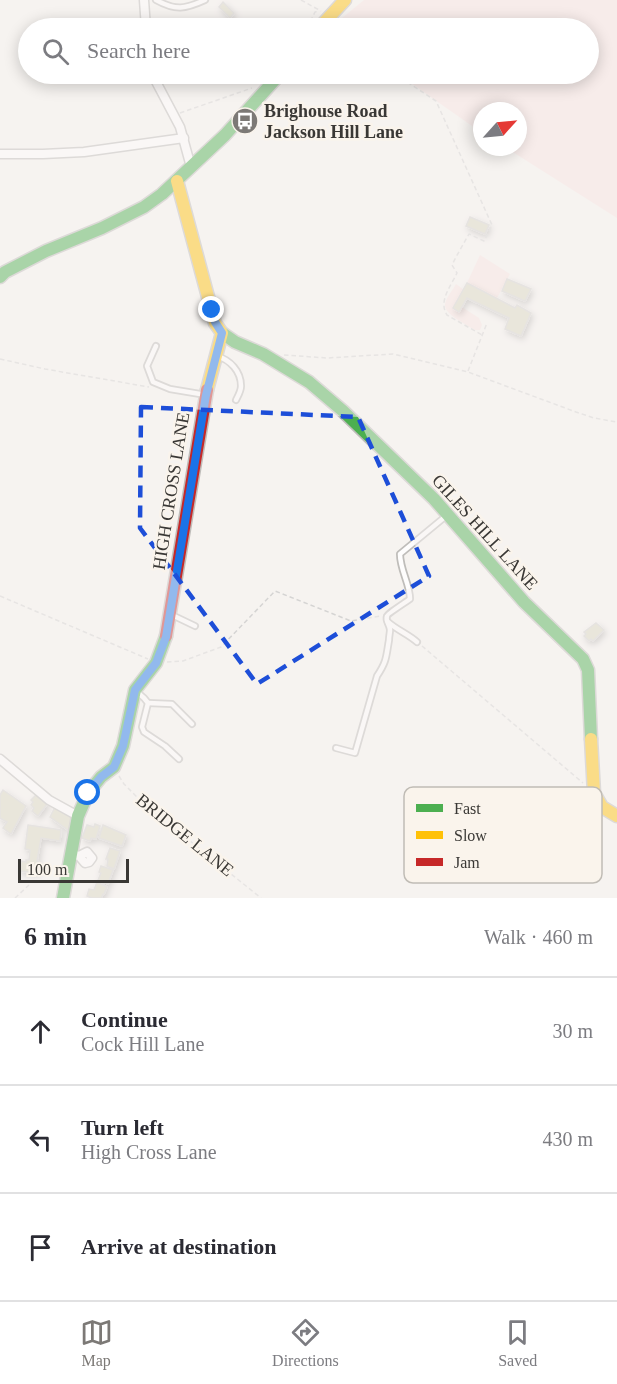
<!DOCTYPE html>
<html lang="en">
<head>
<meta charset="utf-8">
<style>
	body { margin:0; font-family:"Times New Roman",serif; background:#f2f2f3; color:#2b2b33 }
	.compass { position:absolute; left:473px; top:102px; width:54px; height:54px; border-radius:50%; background:#fff; box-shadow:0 3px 15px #0003; rotate:63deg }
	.scale { position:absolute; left:18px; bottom:15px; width:111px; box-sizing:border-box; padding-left:6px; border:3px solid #3a3835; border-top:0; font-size:16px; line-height:21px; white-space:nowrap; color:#3a3835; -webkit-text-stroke:4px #faf4ec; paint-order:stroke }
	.stop { position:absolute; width:18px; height:18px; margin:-14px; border:4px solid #1a73e8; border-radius:50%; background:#fff }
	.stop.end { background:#1a73e8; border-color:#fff; box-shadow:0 2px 6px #0008 }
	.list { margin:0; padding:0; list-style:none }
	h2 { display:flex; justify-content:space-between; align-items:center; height:78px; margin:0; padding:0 24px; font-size:26px }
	h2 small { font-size:20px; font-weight:400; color:#7c7c81 }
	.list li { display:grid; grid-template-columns:39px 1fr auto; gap:18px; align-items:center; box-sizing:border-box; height:108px; padding:0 24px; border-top:2px solid #e1e1e2 }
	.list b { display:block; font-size:22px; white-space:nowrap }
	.list p { margin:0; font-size:20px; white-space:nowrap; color:#7c7c81 }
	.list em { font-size:20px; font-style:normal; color:#7c7c81 }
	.icon { flex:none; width:33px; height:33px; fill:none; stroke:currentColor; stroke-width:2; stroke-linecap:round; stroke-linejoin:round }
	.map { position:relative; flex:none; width:617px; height:898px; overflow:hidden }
	.search { position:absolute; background:#fff; box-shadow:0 3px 15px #0003; left:18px; right:18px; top:18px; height:66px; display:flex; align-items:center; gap:15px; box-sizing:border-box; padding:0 21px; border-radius:33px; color:#7c7c81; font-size:22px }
	.sheet { height:402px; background:#fff }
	nav { display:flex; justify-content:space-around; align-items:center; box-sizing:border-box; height:84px; border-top:2px solid #e1e1e2; background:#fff; font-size:16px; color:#7c7c81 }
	nav a { display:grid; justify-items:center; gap:3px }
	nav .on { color:#7c7976 }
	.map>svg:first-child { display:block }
	.green { fill:#f9e5e2 }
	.building { fill:#dad8c2; stroke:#d3d1ce; stroke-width:1.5; filter:url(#shadow) }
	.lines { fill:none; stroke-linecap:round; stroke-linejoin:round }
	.lane-casing { stroke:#bfbdba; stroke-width:8 }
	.street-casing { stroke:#bfbdba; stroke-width:11 }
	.fast-casing { stroke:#bfbdba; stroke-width:15 }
	.slow-casing { stroke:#bfbdba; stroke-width:15 }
	.jam-casing { stroke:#bfbdba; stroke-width:15 }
	.path { stroke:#d5d4d3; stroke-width:1.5; stroke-dasharray:4.5 3; stroke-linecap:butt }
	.lane { stroke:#fefdfd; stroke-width:4.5 }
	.street { stroke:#fefdfd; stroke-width:8 }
	.fast { stroke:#4caf50; stroke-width:12 }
	.slow { stroke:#ffc107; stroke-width:12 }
	.jam { stroke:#c62828; stroke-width:12 }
	.route { stroke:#1a73e8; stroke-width:8 }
	.marked { fill:none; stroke:#1d4ed8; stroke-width:4.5; stroke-dasharray:12 8; stroke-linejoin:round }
	.labels { text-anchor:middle; stroke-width:5; stroke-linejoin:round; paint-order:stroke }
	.poi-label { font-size:18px; font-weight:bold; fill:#3a3835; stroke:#faf4ec; text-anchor:start }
	.street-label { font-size:18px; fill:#3a3835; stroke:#faf4ec }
	.key { fill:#faf4ec; stroke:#c0bcb5; stroke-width:1.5 }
	.key-label { font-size:16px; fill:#3a3835 }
</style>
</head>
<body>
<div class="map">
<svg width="617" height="898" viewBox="0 0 617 898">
	<defs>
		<filter id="shadow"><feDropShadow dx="2" dy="3" stdDeviation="3" flood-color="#0004"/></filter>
	</defs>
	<rect width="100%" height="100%" fill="#f6f3f0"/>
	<g class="green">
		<polygon points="364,0 617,0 617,218 505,147 518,147 518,111 482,111 482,133 398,74 588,74 588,28 339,28 336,23"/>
		<polygon points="480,255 510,274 497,298 467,283"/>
		<path d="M456,284L464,290L454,308L459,312L462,307L479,318L482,325L480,330H475C467,325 446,315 445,306C444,300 453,290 456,284Z"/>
	</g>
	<g class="building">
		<polygon points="223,2 234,13 230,18 219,7"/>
		<polygon points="470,217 489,225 485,234 466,226"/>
		<polygon points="507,279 531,289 525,301 502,291"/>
		<polygon points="467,283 515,308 517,305 531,313 521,336 505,329 509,318 467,298 459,312 453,308"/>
		<polygon points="596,623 604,630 593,641 591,639 589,641 584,636 586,634 584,632"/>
		<polygon points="3,790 26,806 11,834 3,828 7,822 0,818 0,795"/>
		<polygon points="36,795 48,803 38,816 32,811 34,808 31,805 33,802 31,800"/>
		<polygon points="55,807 74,819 68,830 50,817"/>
		<polygon points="95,824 100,826 96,839 91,838 90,841 82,838 87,825 94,827"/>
		<polygon points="28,825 61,830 60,841 41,838 37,861 39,862 37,873 20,871 21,861 26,862 26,860 29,860 30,850 25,849"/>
		<polygon points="103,825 126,835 122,846 99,838"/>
		<polygon points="110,848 120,851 114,869 107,866 108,859 106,859"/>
		<polygon points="101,866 113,870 108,884 98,880 101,873 99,872"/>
		<polygon points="97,882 107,887 104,894 103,894 101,898 92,898 87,896 89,889 94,890"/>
	</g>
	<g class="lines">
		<defs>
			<g id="lane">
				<path d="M156,0C176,11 185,9 205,0"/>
				<polyline points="156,346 147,366 153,382 170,389 206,395"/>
				<path d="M217,356C230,360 241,371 241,386C241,391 238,396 236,400"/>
				<polyline points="172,615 195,626"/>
				<path d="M388,622C397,630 408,634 417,642"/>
				<polyline points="137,692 144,698 148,703 142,727 144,732 165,746 179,759"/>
				<polyline points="148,703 172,704 192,724"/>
				<path d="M336,748L355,753L377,676C387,661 386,657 389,640C389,636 390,633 390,630C390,625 385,621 387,616C387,614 406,602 410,599C410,584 400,570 400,554L446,516"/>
			</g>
			<g id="street">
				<polyline points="144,0 146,28"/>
				<polyline points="152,74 180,127 191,167"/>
				<polyline points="0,154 43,154 84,152 184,138"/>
				<polyline points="0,759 49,800 78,816"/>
				<polyline points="71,854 79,856 87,852 92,858 89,862 85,863 79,856"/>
			</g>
			<g id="fast">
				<polyline points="0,277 5,272 46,251 102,228 144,207 162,194 225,135 280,74"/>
				<polyline points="222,333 235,342 263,354 309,382 343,411 434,499 524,602 583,659 588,670 591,739"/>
				<polyline points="63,898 78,816 88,793 101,777 114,767 123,746 135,690 156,663 166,636"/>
			</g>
			<g id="slow">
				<polyline points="319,28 345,0"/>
				<polyline points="177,181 215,323 222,333 207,390"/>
				<polyline points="591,739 594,793 602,807 617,816"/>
			</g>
			<polyline id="jam" points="166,636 207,390"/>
		</defs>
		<use href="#lane" class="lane-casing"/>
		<use href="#street" class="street-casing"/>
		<use href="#fast" class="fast-casing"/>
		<use href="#slow" class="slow-casing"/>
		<use href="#jam" class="jam-casing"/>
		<g class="path">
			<polyline points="301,0 321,11"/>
			<polyline points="307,28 315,12 319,11"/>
			<path d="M395,74L436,101L492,225L484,241L469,234L456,257L452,265L457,273C451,286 438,301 447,315L482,335"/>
			<polyline points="180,113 252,88"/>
			<polyline points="284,355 327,358 393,354 468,372 576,412 594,418 617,422"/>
			<polyline points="0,359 45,369 149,387"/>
			<polyline points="468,371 487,323"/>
			<polyline points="0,596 148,659"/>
			<polyline points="422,646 583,783"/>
			<polyline points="167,662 183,661 221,647 275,591 351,621 381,616"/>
			<polyline points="119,776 124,784 144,804 261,898"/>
			<polyline points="15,898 29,885"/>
		</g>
		<use href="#lane" class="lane"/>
		<use href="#street" class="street"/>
		<use href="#fast" class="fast"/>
		<use href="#slow" class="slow"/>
		<use href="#jam" class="jam"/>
	</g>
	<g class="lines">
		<polyline class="route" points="88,793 101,777 114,767 123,746 135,690 156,663 166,637 206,395 222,333 215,322 212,310"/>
	</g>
	<path d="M0 0H617V898H0ZM141,407L358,417L429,576L257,684L140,528Z" fill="#f6f3f0" fill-opacity=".55" fill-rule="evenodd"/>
	<path class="marked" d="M141,407L358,417L429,576L257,684L140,528Z"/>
	<defs>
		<symbol id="bus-disc" viewBox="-11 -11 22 22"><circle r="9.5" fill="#7c7976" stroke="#faf4ec"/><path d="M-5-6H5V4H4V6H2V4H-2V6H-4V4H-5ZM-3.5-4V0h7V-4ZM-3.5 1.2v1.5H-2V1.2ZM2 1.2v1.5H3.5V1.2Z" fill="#fff"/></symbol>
	</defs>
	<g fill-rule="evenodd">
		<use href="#bus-disc" x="230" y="106" width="30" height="30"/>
	</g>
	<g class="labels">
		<g class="poi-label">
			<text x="264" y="117">Brighouse Road<tspan x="264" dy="21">Jackson Hill Lane</tspan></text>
		</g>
		<g class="street-label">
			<text transform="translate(171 491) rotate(-81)" y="6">HIGH CROSS LANE</text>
			<text transform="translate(485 532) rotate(48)" y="6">GILES HILL LANE</text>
			<text transform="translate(185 835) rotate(39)" y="6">BRIDGE LANE</text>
		</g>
	</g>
	<rect x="404" y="787" width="198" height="96" rx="9" class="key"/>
	<rect x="416" y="804" width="27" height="8" fill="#4caf50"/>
	<rect x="416" y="831" width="27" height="8" fill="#ffc107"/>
	<rect x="416" y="858" width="27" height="8" fill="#c62828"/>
	<g class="key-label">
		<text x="454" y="814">Fast</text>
		<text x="454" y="841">Slow</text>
		<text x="454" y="868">Jam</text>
	</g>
</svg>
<svg class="compass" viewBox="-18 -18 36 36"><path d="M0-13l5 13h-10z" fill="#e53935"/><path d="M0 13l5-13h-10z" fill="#7c7c81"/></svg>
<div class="scale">100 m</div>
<div class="stop" style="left:88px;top:793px"></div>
<div class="stop end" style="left:212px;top:310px"></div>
<div class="search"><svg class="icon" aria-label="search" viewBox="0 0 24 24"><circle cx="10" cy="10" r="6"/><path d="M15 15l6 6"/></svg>Search here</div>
</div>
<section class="sheet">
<h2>6 min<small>Walk · 460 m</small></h2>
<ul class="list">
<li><svg class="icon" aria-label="ahead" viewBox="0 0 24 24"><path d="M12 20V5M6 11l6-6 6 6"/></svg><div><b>Continue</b><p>Cock Hill Lane</p></div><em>30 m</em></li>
<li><svg class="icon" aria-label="left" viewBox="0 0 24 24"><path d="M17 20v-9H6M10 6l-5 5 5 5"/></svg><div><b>Turn left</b><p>High Cross Lane</p></div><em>430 m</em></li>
<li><svg class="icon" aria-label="arrive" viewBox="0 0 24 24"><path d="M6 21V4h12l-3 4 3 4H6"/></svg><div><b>Arrive at destination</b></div></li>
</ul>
</section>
<nav>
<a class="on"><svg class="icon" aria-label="map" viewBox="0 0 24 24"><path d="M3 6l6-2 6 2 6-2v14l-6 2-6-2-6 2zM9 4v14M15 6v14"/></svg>Map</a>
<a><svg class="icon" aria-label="directions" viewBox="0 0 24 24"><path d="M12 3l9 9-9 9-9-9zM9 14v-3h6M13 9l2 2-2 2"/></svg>Directions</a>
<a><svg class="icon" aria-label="saved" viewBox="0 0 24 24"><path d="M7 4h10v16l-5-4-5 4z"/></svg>Saved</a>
</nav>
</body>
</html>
